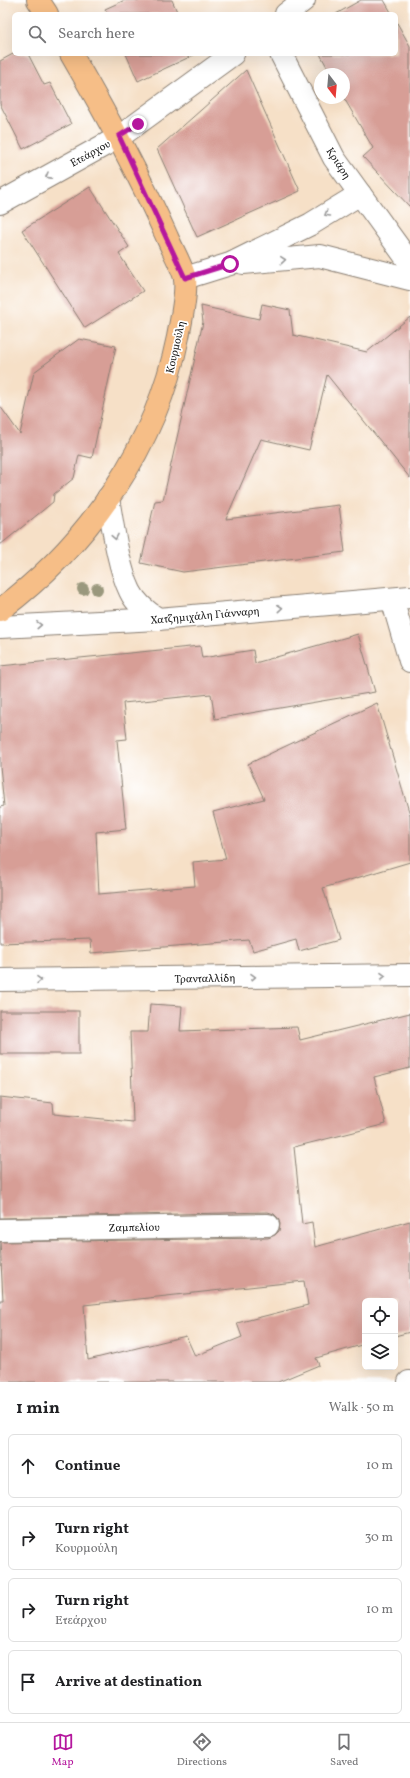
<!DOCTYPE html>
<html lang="en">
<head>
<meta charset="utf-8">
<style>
	body { margin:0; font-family:Vollkorn,serif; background:#f2f2f2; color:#202124 }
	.controls { position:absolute; right:12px; bottom:12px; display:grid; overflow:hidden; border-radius:6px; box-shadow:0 4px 16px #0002 }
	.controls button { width:36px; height:36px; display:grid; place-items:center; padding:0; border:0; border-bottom:1px solid #e0e0e0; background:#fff; color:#202124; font:20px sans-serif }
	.compass { position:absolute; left:314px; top:68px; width:36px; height:36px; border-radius:50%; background:#fff; box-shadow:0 4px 16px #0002; rotate:164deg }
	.stop { position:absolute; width:12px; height:12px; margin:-9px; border:3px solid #b5179e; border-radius:50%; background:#fff }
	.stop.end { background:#b5179e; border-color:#fff; box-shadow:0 1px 4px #0008 }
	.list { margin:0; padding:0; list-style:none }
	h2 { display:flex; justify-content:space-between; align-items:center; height:52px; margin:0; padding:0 16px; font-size:17px }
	h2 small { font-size:13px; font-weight:400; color:#757577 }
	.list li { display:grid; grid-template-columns:26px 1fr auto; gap:12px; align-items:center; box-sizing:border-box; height:64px; margin:0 8px 8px; padding:0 8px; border:1px solid #e0e0e0; border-radius:6px }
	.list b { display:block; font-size:15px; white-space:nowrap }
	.list p { margin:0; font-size:13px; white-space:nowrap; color:#757577 }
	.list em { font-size:13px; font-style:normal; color:#757577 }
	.icon { flex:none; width:22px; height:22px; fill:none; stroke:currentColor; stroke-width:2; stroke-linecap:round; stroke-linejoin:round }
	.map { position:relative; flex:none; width:410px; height:1382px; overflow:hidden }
	.search { position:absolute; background:#fff; box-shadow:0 4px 16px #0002; left:12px; right:12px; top:12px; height:44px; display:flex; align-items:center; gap:10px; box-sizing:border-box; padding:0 14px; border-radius:6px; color:#757577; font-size:15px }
	.sheet { height:340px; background:#fff }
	nav { display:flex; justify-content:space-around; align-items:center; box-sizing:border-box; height:56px; border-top:1px solid #e0e0e0; background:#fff; font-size:11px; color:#757577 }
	nav a { display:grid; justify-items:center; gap:2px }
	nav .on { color:#b5179e }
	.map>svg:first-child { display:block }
	.building { fill:#d79e96; fill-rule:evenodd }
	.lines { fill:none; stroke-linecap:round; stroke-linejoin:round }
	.minor-casing { stroke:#897e72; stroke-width:24 }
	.tertiary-casing { stroke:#897e72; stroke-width:24 }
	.primary-casing { stroke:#897e72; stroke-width:24 }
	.minor { stroke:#fff; stroke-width:22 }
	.tertiary { stroke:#fff; stroke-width:22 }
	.primary { stroke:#f6be87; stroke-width:22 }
	.tree { fill:#9a987d }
	.oneway { stroke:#999 }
	.route { stroke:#b5179e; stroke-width:5 }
	.labels { text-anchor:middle; stroke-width:3.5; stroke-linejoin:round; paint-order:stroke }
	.street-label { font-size:11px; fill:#1c1c1c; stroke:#fff }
</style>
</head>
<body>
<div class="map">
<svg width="410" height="1382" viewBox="0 0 410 1382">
	<rect width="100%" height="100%" fill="#fff"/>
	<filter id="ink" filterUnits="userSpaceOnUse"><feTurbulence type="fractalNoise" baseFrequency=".025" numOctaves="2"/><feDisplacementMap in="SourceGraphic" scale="8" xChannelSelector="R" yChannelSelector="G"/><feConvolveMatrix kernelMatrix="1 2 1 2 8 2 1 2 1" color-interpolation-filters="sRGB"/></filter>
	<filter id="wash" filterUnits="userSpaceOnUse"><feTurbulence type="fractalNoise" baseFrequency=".012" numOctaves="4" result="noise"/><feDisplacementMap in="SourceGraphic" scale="16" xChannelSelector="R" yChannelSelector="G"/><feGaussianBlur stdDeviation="0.9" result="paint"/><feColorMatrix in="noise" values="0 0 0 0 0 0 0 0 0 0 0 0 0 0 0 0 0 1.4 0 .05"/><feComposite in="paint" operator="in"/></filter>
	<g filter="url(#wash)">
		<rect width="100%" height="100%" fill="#f6e0c7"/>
		<g id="blocks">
			<g class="building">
				<polygon points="125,0 172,0 178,14 108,14 105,9"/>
				<polygon points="361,0 384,0 392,14 336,14"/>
				<polygon points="396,21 410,46 410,207 363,157 373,148 344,98 345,98 344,74 331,74 320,54 396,54"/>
				<polygon points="13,54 28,54 44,85 50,83 71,124 23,149 0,104 0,61"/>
				<polygon points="126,54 196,54 138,81"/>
				<polygon points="246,70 300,191 197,237 157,149"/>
				<polygon points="90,187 129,247 119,254 143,291 85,328 22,230"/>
				<polygon points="262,304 290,310 293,335 367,352 410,317 410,478 327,375 309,450 261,439 226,519 339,505 345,552 183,572 141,563 155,501 163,500 203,322 201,306 259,319"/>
				<polygon points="79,339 116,346 92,458 79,455 74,478 54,494 53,502 0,545 0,406 20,434 34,372"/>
				<polygon points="358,634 375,692 215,719 211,694 123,703 127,739 117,740 126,829 96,832 99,894 195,886 193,862 226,859 213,812 264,799 248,764 377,703 410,815 410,862 323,888 339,940 299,951 296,939 253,951 249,940 91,953 90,940 0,943 0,807 4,806 0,766 0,666 200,646 202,658 253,650 255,663"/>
				<path d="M150,1004L182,1006L180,1031L297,1027L300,1040L410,1013V1068L374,1077L386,1124L294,1147L302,1224L312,1222L315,1247L410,1221V1332L395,1336V1301H365V1344L316,1358L319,1365L278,1382H0V1300H3L0,1242L268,1238L275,1235L279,1231L280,1224L278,1218L274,1214L268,1212L0,1218V1097L53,1103L54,1114L133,1122L130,1032H148ZM304,1281L308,1305L237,1323L242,1337L195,1356L186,1336L88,1360L84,1305Z"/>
				<rect x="0" y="1011" width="79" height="43"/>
			</g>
		</g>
	</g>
	<g filter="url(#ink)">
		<use href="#blocks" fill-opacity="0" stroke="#897e72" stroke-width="1"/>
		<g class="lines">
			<defs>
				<g id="minor">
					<polyline points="392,599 410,661"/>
					<polyline points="0,980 410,975"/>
					<polyline points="0,1230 268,1225"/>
					<polyline points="409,1382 410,1382"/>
				</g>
				<g id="tertiary">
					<polyline points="286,14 304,0"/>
					<polyline points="281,54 334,158 410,263"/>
					<polyline points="0,203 119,137 233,54"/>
					<polyline points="243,263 320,256 410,279"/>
					<polyline points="185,278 230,264 311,224 360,194"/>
					<path d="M108,498C113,527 118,566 130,591C136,604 147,612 158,619"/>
					<polyline points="0,627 158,619 410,597"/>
				</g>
				<g id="primary">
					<polyline points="38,0 47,14"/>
					<path d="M0,610C89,544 156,446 178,337C181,321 187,295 185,279C184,270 171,247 167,237C139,174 106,114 71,54"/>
				</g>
			</defs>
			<use href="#minor" class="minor-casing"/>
			<use href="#tertiary" class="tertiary-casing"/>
			<use href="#primary" class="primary-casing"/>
			<use href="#minor" class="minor"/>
			<use href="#tertiary" class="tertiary"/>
			<use href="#primary" class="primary"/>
		</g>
		<g class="tree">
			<circle cx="83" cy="589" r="6"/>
			<circle cx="97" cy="589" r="6"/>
		</g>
		<defs><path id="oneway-chevron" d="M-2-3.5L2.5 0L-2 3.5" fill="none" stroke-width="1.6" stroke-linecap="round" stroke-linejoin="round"/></defs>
		<g class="oneway">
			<use href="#oneway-chevron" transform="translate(48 176) rotate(151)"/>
			<use href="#oneway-chevron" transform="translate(327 214) rotate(149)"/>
			<use href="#oneway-chevron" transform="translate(283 260) rotate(-5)"/>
			<use href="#oneway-chevron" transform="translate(115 537) rotate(79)"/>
			<use href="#oneway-chevron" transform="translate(280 608) rotate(-5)"/>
			<use href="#oneway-chevron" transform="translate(39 625) rotate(-3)"/>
			<use href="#oneway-chevron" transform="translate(383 976) rotate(-1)"/>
			<use href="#oneway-chevron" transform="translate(253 977) rotate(-1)"/>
			<use href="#oneway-chevron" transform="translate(39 980) rotate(-1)"/>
		</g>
	</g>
	<g class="lines" filter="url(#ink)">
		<polyline class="route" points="138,124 119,136 185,278 230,264"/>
	</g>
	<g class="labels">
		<g class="street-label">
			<text transform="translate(90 153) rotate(-29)" y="4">Ετεάρχου</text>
			<text transform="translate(339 163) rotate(57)" y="4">Κριάρη</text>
			<text transform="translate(175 347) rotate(-77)" y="4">Κουρμούλη</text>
			<text transform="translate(205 615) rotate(-5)" y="4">Χατζημιχάλη Γιάνναρη</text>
			<text transform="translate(205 978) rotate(-1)" y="4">Τρανταλλίδη</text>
			<text transform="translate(134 1227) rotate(-1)" y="4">Ζαμπελίου</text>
		</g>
	</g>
</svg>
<div class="controls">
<button><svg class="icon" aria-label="locate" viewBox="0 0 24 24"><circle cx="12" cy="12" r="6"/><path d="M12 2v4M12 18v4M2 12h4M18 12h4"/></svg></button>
<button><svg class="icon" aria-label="layers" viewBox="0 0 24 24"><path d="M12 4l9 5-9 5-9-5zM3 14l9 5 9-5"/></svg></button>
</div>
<svg class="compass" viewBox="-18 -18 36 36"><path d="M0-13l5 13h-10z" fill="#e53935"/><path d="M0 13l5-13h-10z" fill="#757577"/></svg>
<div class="stop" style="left:230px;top:264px"></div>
<div class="stop end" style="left:138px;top:124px"></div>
<div class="search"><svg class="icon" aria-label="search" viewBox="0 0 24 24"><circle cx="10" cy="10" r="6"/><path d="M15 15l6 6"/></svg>Search here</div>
</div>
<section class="sheet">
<h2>1 min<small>Walk · 50 m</small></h2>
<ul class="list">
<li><svg class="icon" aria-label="ahead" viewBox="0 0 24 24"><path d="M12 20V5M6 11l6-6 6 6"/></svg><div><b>Continue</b></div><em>10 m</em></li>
<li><svg class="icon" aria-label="right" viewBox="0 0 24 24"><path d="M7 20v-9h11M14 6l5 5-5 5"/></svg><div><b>Turn right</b><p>Κουρμούλη</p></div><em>30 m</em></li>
<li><svg class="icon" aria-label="right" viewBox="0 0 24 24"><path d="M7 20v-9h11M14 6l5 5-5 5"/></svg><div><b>Turn right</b><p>Ετεάρχου</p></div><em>10 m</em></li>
<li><svg class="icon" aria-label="arrive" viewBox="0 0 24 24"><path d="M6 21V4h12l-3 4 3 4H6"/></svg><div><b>Arrive at destination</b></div></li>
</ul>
</section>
<nav>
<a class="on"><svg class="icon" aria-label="map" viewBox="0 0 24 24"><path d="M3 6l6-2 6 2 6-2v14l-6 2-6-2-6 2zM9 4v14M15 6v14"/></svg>Map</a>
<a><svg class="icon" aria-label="directions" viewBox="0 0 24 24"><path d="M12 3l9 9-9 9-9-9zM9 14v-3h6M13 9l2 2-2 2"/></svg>Directions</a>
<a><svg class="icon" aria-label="saved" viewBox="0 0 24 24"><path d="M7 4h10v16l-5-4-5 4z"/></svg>Saved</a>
</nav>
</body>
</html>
